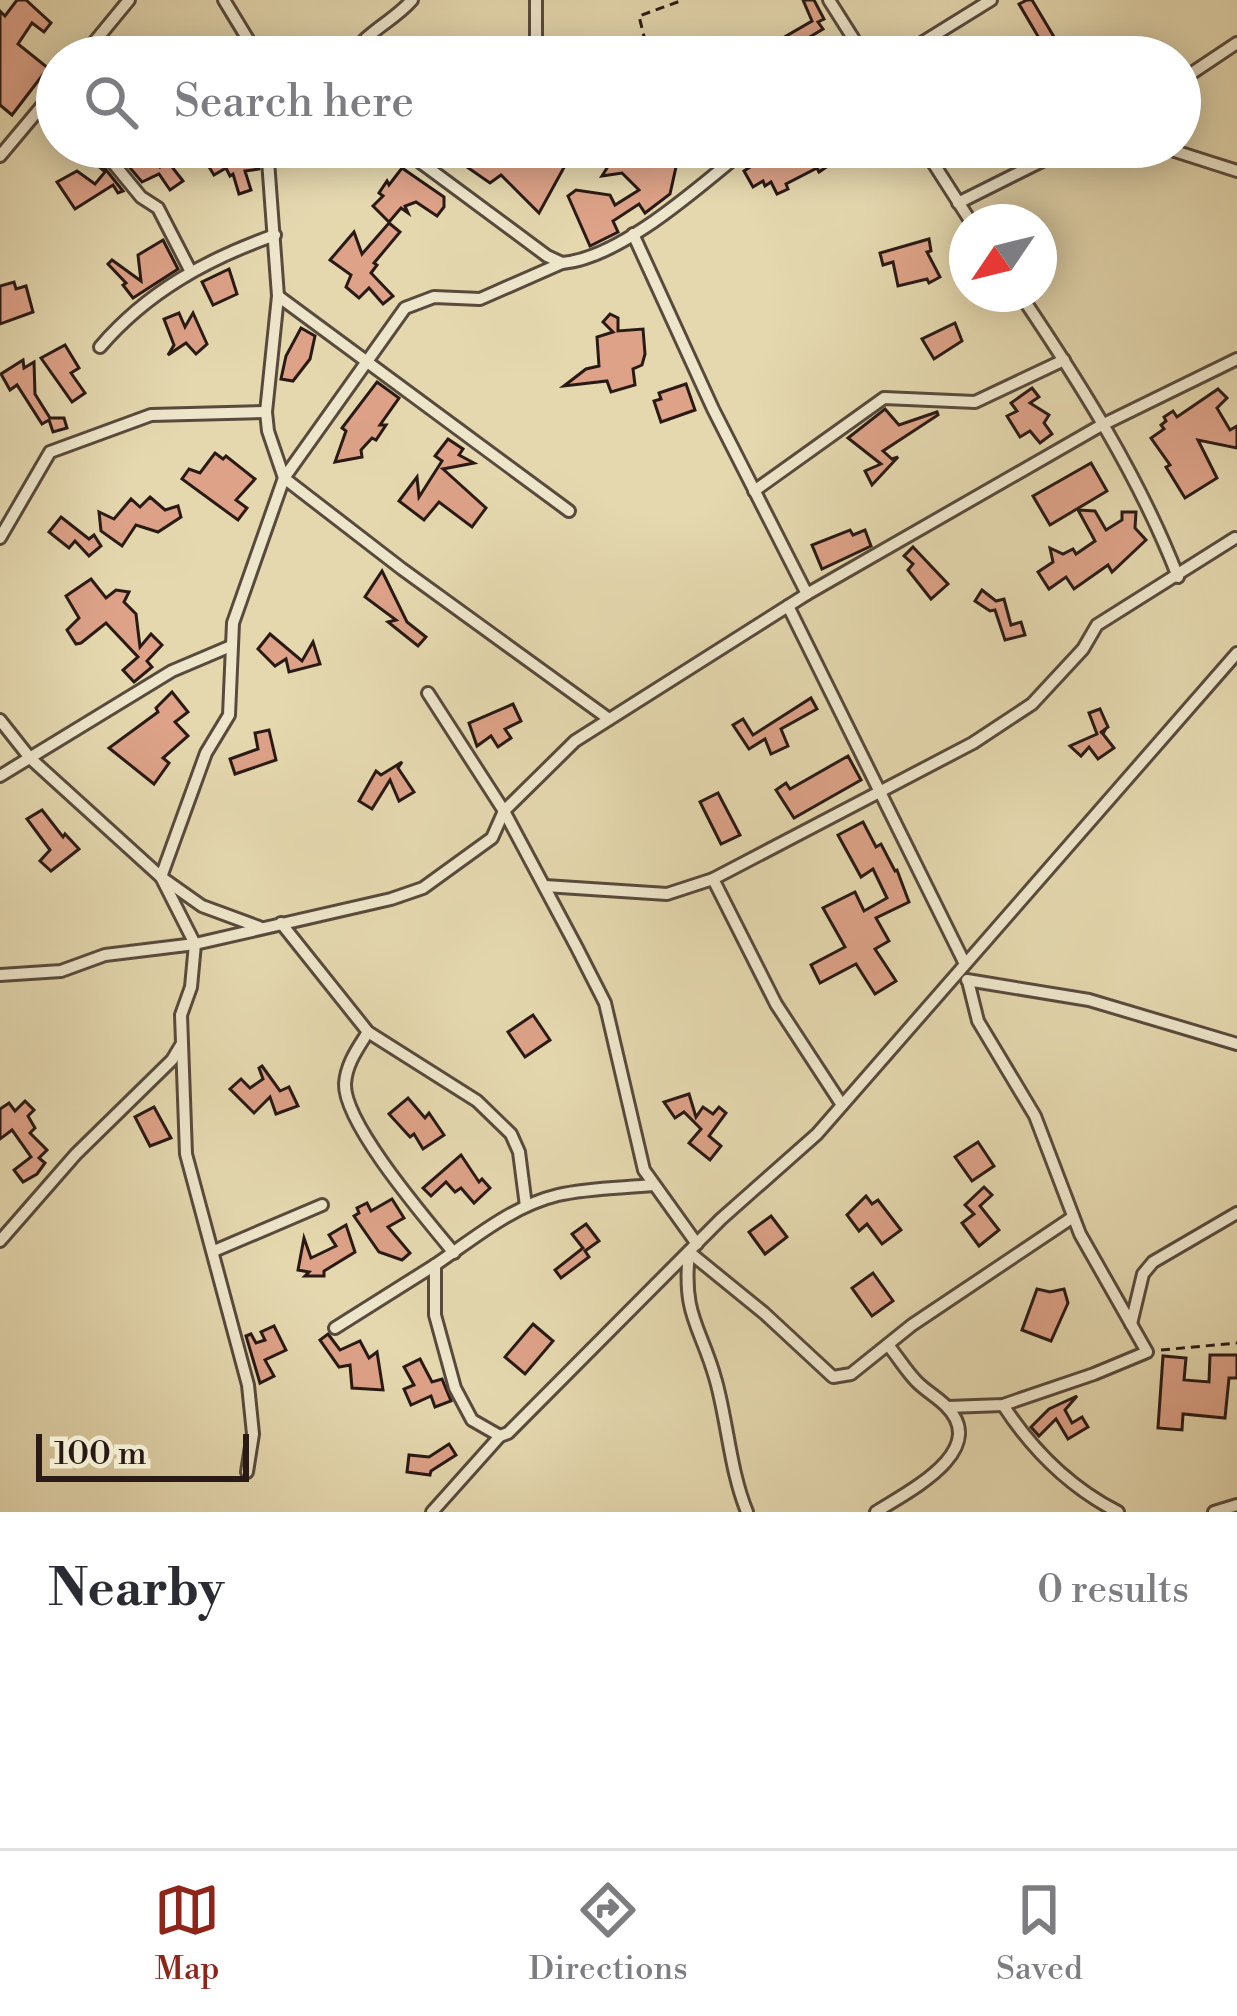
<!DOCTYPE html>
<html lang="en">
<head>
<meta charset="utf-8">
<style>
	body { margin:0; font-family:"Libre Bodoni",serif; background:#f2f2f3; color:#2b2b33 }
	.compass { position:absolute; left:949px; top:204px; width:108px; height:108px; border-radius:50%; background:#fff; box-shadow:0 6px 30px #0003; rotate:235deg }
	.scale { position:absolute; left:36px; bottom:30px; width:213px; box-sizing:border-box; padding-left:12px; border:6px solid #291a15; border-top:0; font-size:33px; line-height:42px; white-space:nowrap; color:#291a15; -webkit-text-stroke:9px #eee6cb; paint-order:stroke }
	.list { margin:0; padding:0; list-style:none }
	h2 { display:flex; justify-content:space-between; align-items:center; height:156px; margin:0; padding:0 48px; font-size:51px }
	h2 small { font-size:39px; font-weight:400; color:#7c7c81 }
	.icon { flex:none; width:66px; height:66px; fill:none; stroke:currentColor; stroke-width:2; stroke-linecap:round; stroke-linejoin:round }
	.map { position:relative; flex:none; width:1237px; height:1512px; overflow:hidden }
	.search { position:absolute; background:#fff; box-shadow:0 6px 30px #0003; left:36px; right:36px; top:36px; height:132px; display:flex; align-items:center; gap:30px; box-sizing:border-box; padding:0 42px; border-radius:66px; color:#7c7c81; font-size:45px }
	.sheet { height:336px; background:#fff }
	nav { display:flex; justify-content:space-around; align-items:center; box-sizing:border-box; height:168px; border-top:3px solid #e1e1e2; background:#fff; font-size:33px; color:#7c7c81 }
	nav a { display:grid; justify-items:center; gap:6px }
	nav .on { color:#8f2418 }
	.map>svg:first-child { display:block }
	.building { fill:#dda288; stroke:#291a15; stroke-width:3 }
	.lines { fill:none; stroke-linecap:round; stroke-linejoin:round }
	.street-casing { stroke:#584a3c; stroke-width:16 }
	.path { stroke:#291a15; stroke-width:3; stroke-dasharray:9 6; stroke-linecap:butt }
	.street { stroke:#eee6cb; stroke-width:10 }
</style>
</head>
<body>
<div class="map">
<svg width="1237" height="1512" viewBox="0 0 1237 1512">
	<rect width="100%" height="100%" fill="#e5d8af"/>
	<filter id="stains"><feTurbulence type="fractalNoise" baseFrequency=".00167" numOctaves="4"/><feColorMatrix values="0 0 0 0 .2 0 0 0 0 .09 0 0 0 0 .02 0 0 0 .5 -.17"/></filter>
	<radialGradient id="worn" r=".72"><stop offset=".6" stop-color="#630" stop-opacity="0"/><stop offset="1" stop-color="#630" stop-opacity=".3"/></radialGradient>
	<g class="building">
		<polygon points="17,0 26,0 51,23 44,32 32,23 18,44 48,68 12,115 0,105 0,11 5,16"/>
		<polygon points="803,0 814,0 824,19 818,22 823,29 788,50 781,39 812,21"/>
		<polygon points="1027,0 1032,0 1066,57 1014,57 1039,38 1019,4"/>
		<polygon points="117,147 126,147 138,162 152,154 160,167 169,163 183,181 170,190 159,174 142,182 114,149"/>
		<polygon points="217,147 227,165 257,149 259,169 245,171 251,190 239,194 233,174 230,176 226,168 214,175 201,154"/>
		<polygon points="477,147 548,147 567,162 539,213 501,175 490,183 464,165"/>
		<polygon points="617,147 654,147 666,166 678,158 670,194 645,213 639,204 613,221 618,232 590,246 568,196 576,190 610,195 615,205 639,190 622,173 602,176 612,160 609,154"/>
		<polygon points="781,147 856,147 819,172 817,168 786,184 788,189 777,194 771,182 765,186 763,181 753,187 744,171"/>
		<polygon points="99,161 123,191 118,193 113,185 75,209 57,182 77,171 95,184 105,172 96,164"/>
		<polygon points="402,168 444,197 444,207 437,216 416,202 405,206 408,213 401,208 389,222 373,206 383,196 379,193 387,181 389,185"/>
		<polygon points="389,223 400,232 374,263 377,265 371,273 393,296 383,304 369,288 359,298 346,287 351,275 330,260 354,232 362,254"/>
		<polygon points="929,239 931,251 927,252 940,277 929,283 927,279 898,286 893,262 883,265 880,253"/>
		<polygon points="163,240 178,269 133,298 123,285 126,283 108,264 112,260 141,281 138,255"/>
		<polygon points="229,269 237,294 213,305 202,282"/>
		<polygon points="14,282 16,289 26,286 33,312 0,324 0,286"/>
		<polygon points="179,313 185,327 193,313 207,344 196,354 186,343 168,355 174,345 164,319"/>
		<polygon points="610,314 618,318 618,331 643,329 645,354 642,365 633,369 635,385 611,392 607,381 564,386 586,369 599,366 597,337 613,332 603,322"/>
		<polygon points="955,323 962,341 934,359 922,339"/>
		<polygon points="301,328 315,336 310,359 293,381 281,379 286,356"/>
		<polygon points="65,345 79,368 71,373 85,393 72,402 41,358"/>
		<polygon points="23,360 24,368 34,362 35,394 50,418 64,418 67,428 53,432 49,420 42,424 17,385 10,390 1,374"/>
		<polygon points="377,382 399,398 380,425 386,425 376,440 372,438 361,450 362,457 335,462 346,431 342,428"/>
		<polygon points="686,384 695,410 661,422 654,401 661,399 659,393"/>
		<polygon points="1032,388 1039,397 1030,403 1049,415 1044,423 1052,434 1040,443 1030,431 1020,437 1007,416 1017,411 1011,403"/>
		<polygon points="1218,389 1227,398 1217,408 1230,430 1237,426 1237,448 1198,440 1217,478 1185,498 1166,467 1170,465 1151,438 1164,429 1161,425 1166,421 1164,417 1173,411 1177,417"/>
		<polygon points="885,409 899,425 937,412 938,415 883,451 892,459 898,457 872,485 865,471 881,464 848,438"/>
		<polygon points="448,439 463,449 459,455 474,463 443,469 486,508 472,527 439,502 424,520 399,501 417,477 419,497 442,461 435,456"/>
		<polygon points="215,453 223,459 226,456 255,479 236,500 247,508 238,520 182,479 189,469 200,473"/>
		<polygon points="1091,463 1107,491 1050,525 1033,496"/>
		<polygon points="150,497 165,510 178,506 181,517 158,532 136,525 122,546 101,531 99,512 114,519 131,499 140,507"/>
		<polygon points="1078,510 1095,511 1106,530 1122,520 1122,512 1136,512 1135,528 1146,540 1112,572 1108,565 1074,589 1066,577 1049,589 1038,572 1053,562 1050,548 1063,554 1073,549 1076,554 1095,541"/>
		<polygon points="61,517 89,539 94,535 101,546 89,556 75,541 69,548 49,532"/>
		<polygon points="850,530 853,535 865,530 871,546 822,569 812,545"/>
		<polygon points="913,547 948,584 931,599 908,570 913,564 904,556"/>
		<polygon points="382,571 407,622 426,637 418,646 388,622 396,620 365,597"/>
		<polygon points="91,579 106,598 116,590 129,592 124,602 136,614 140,647 151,634 162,645 147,661 152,667 134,682 123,670 138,657 106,623 81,643 76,644 67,630 79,618 66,596"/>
		<polygon points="982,590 996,601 1004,599 1011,625 1021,622 1025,635 1005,640 995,610 990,611 975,601"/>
		<polygon points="270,634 302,661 313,642 320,664 289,672 286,659 275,666 258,649"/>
		<polygon points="172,692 188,712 175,722 188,736 163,758 169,763 154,784 109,748 158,712 156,708"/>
		<polygon points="811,698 817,709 781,729 788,746 771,754 765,739 749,749 733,725 743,719 753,735"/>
		<polygon points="513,704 521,721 505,729 511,738 498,747 491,736 477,746 469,723"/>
		<polygon points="1100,709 1108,727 1100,733 1105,730 1103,734 1114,748 1098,759 1089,747 1081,756 1070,746 1097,734 1089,713"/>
		<polygon points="269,730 276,760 235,774 230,759 258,749 255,733"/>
		<polygon points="848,756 861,780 794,818 776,790 786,783 790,789"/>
		<polygon points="402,762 398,768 414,792 399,801 390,780 372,809 359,801 376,771 381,775"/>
		<polygon points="718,793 740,835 721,844 700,802"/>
		<polygon points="42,810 63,837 65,834 79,849 51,871 40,861 50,850 27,819"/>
		<polygon points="863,822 876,847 881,844 895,871 897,870 909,902 876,918 889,941 875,949 896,981 875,994 856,964 820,983 811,965 845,947 823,908 855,892 864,911 887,898 873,869 861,877 838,835"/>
		<polygon points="533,1015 550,1040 525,1057 508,1032"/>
		<polygon points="262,1066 280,1091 289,1087 298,1106 276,1114 270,1097 254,1113 230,1089 241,1079 250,1088 263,1079 259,1068"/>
		<polygon points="689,1094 696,1117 703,1107 713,1114 719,1107 726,1113 709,1136 721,1146 710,1160 689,1143 701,1129 684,1112 675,1118 664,1102"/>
		<polygon points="408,1098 425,1118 429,1113 444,1135 423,1149 414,1134 410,1137 389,1114"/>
		<polygon points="25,1101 34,1110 28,1116 35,1128 30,1133 47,1150 39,1158 45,1163 37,1174 23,1182 14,1170 31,1157 12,1130 0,1139 0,1109 9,1103 15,1111"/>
		<polygon points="154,1107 171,1138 150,1146 135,1117"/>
		<polygon points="978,1142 994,1166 972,1181 955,1157"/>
		<polygon points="461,1155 479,1182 482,1179 490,1188 474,1203 461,1188 455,1192 446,1182 431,1196 423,1188"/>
		<polygon points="984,1187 992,1195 980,1206 999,1230 979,1246 962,1223 974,1214 965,1205"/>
		<polygon points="866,1196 872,1204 878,1200 901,1230 882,1244 867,1224 859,1231 847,1215"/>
		<polygon points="392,1199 404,1218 388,1227 410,1253 402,1260 379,1252 354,1216 359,1213 357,1208 367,1203 371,1211"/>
		<polygon points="771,1216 787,1237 765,1254 749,1232"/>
		<polygon points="586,1224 599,1241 585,1251 589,1257 561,1278 555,1270 583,1248 572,1234"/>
		<polygon points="346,1225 355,1252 324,1271 324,1276 305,1276 309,1272 298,1270 304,1238 311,1258 336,1246 329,1235"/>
		<polygon points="873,1273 893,1301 872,1316 852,1288"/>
		<polygon points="1037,1289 1050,1292 1064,1289 1068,1303 1051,1341 1022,1330"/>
		<polygon points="533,1324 553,1341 525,1374 505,1357"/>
		<polygon points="274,1326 286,1350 265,1360 274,1376 260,1383 246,1336 251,1334 256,1343 265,1340 261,1332"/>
		<polygon points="328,1334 340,1350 360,1341 369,1358 377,1352 383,1390 352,1388 350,1365 339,1367 320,1340"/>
		<polygon points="1210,1355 1237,1355 1237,1378 1229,1378 1225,1418 1183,1414 1182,1430 1158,1428 1163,1356 1186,1358 1184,1380 1209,1382"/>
		<polygon points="420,1359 432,1382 442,1379 451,1401 435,1407 431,1396 411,1405 404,1389 414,1385 404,1367"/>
		<polygon points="1077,1396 1065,1410 1072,1423 1082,1417 1088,1427 1068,1439 1056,1419 1039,1436 1031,1427 1049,1409"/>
		<polygon points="449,1444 456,1455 431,1471 430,1475 407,1472 409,1455 429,1457"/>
	</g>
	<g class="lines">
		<defs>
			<g id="street">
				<polyline points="224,0 255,51 265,57"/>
				<polyline points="829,0 865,57"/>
				<polyline points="82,57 129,0"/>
				<path d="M351,57C366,31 393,22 412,0"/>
				<polyline points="520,57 536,44 536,0"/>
				<polyline points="899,57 991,0"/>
				<polyline points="1180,81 1237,43"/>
				<polyline points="100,147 141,197 158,208 191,272"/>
				<polyline points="267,147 278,296 266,412 268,431 284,478 402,569 609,719"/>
				<polyline points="400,147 547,256 562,263"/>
				<polyline points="923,147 971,222"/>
				<polyline points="1162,147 1237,171"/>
				<polyline points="0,156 57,88"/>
				<polyline points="423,164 434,147"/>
				<polyline points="958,203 1070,147"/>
				<polyline points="633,234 713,409 807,594"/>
				<path d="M1020,294C1080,383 1139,476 1178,577"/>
				<polyline points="278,296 569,511"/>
				<path d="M100,347C147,292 207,259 275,235"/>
				<polyline points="754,491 884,398 975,402 1064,360"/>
				<polyline points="0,538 50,452 151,415 266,412"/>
				<polyline points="788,606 965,964"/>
				<polyline points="428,693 504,811 577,948 605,1003 644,1170 697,1244"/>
				<polyline points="0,720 30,758 161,877 195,944 191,987 181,1015 186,1154 248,1385 253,1434 247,1472"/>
				<polyline points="0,776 172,671 231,646"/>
				<polyline points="713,879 776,1004 842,1105"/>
				<polyline points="545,886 667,894 713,879 973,743 1032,704 1083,649 1097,625 1235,538"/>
				<polyline points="281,923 368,1032 477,1101 511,1134 519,1152 526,1206"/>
				<path d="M259,927L202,906L161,877L206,753L229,715L233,623L284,478L405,308L434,297L480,299L562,263C622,258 702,184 748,147"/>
				<polyline points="0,975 61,971 105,955 195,944 391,899 423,888 492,838 504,811 575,741 807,594 1100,426 1237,359"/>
				<polyline points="967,980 1089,1000 1237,1044"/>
				<path d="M368,1032C358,1048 346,1064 345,1084C344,1124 427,1220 454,1253"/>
				<polyline points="0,1241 76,1154 172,1060 181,1045"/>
				<polyline points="214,1251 322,1205"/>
				<polyline points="689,1252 764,1313 833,1377 851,1374 912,1325 1073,1217"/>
				<path d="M689,1252C682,1317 701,1326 716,1381C728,1425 730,1470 747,1512"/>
				<polyline points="1131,1324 1143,1274 1153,1262 1237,1213"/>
				<polyline points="335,1328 435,1265"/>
				<path d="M1003,1405C1033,1451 1069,1487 1118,1512"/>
				<polyline points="948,1407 1003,1405 1094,1374 1147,1352 1080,1234 1035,1116 978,1021 968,981"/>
				<path d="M500,1436L472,1420L455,1388L435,1315V1265C473,1239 512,1206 558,1195C588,1188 622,1188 653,1185"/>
				<polyline points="432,1512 500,1436 508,1433 721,1219 817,1134 1237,653"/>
				<path d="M876,1512C907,1492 991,1451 946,1406C937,1397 926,1391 917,1382C906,1371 898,1357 888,1345"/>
				<polyline points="1214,1512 1237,1505"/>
			</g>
		</defs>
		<use href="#street" class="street-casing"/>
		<g class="path">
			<polyline points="649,57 639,16 683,0"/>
			<polyline points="693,147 705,165"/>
			<polyline points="1161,1350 1237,1343"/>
		</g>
		<use href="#street" class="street"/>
	</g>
	<rect width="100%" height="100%" filter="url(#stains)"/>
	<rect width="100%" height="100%" fill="url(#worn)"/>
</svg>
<svg class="compass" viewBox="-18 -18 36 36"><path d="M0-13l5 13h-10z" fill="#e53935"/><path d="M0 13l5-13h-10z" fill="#7c7c81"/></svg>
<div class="scale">100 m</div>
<div class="search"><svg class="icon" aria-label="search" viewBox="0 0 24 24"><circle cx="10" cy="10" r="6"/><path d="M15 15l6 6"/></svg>Search here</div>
</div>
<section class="sheet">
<h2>Nearby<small>0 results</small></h2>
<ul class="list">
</ul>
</section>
<nav>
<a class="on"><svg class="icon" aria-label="map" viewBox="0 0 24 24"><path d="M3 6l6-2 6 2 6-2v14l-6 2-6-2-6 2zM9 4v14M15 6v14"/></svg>Map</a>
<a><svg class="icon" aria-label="directions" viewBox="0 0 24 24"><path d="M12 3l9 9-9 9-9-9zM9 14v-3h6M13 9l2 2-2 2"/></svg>Directions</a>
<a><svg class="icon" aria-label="saved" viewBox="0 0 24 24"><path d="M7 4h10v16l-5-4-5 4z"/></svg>Saved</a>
</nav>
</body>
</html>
